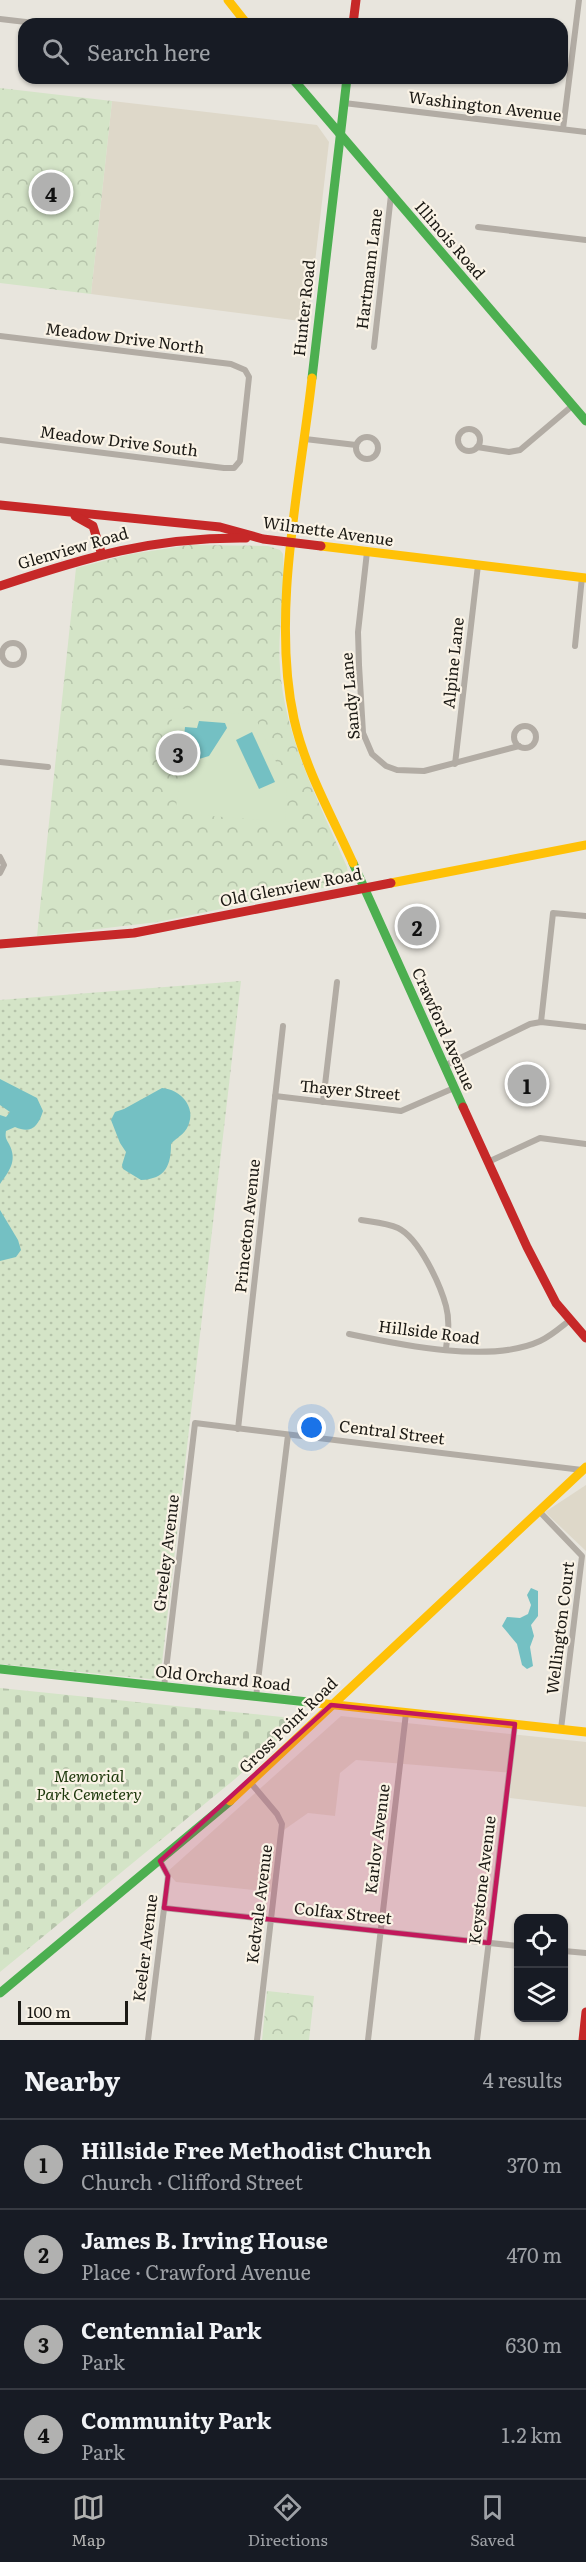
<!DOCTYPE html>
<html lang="en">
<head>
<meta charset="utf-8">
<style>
	body { margin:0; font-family:Literata,serif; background:#20242c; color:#f1f3f6 }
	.controls { position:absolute; right:18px; bottom:18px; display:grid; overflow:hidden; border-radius:12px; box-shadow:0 2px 4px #0004 }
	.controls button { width:54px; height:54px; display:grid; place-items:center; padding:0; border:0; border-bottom:2px solid #363941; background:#171b24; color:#f1f3f6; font:30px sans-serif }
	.scale { position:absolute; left:18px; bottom:15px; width:110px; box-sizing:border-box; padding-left:6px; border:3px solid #1b1914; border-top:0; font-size:16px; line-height:21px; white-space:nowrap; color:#1b1914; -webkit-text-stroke:4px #faf3e6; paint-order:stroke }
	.you { position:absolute; left:312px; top:1428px; width:21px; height:21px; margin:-15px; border:4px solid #fff; border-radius:50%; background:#1a73e8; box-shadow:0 0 0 9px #1a73e833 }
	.badge { display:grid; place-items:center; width:39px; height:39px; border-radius:50%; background:#b1b1b0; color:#111; font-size:20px; font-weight:700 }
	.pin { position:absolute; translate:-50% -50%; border:3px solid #fff; box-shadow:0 2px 6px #0006 }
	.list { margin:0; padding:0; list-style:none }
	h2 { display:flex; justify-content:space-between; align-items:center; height:78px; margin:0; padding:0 24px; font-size:26px }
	h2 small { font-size:20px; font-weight:400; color:#9ea1a6 }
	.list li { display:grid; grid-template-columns:39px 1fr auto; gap:18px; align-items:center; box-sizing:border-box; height:90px; padding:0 24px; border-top:2px solid #363941 }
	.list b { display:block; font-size:22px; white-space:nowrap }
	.list p { margin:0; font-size:20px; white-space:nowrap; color:#9ea1a6 }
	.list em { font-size:20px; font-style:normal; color:#9ea1a6 }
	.icon { flex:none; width:33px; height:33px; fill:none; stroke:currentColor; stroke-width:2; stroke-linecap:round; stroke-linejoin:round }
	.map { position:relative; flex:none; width:586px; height:2040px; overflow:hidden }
	.search { position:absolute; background:#171b24; box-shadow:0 2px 4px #0004; left:18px; right:18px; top:18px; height:66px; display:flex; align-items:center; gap:15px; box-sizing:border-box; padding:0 21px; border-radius:18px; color:#9ea1a6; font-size:22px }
	.sheet { height:438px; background:#171b24 }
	nav { display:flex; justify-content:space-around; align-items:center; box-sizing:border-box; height:84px; border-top:2px solid #363941; background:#171b24; font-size:16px; color:#9ea1a6 }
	nav a { display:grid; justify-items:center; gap:3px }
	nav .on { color:#b1b1b0 }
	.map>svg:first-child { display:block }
	.built { fill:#ded8c9 }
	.grass { fill:url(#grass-dots) }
	.cemetery { fill:url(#cemetery-stones) }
	.park { fill:url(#park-crowns) }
	.pitch { fill:#d4e4c7 }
	.water { fill:#74c0c3 }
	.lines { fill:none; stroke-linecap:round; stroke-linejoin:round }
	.street { stroke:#b2aca4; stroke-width:6 }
	.fast { stroke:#4caf50; stroke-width:9 }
	.slow { stroke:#ffc107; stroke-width:9 }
	.jam { stroke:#c62828; stroke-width:9 }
	.marked { fill:#c2185b; fill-opacity:0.2; stroke:#c2185b; stroke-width:4.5; stroke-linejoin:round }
	.labels { text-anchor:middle; stroke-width:4.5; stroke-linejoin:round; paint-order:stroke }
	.street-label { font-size:16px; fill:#1b1914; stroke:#faf3e6 }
	.park-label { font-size:16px; font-style:italic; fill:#1b3609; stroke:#faf3e6 }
</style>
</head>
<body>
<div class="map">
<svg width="586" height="2040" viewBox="0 0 586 2040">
	<defs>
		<pattern id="grass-dots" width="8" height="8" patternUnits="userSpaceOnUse" patternTransform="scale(1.5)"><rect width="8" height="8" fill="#d4e4c7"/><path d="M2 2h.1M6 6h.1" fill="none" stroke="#b5c3aa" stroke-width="1.8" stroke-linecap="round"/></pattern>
		<pattern id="cemetery-stones" width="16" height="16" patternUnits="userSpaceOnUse" patternTransform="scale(1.5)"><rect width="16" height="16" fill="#d4e4c7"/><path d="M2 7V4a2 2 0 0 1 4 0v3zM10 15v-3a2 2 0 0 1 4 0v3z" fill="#b5c3aa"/></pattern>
		<pattern id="park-crowns" width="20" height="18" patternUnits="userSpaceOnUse" patternTransform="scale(1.5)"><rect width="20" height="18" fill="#d4e4c7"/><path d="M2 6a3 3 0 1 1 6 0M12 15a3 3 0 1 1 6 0" fill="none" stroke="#b5c3aa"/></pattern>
	</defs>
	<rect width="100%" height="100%" fill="#e8e5dd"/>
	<g class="built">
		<polygon points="112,101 317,125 329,142 308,322 91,294"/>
		<polygon points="586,1485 586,1551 545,1512"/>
		<polygon points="341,1716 586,1742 586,1807 510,1798 512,1773 356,1760 340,1773 335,1816 308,1813 281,1832 273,1892 176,1882 167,1872"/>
	</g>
	<polygon class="grass" points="241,981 160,1680 0,1664 0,1000"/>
	<polygon class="cemetery" points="0,1688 282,1717 288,1719 290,1729 235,1779 0,1972"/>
	<g class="park">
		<polygon points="0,88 112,101 91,294 0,283"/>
		<path d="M190,545L268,546L280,550L283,554C286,592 277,630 280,668C285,739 320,804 347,867C349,877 346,882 337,885L158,922L37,936L76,568L131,554Z"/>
		<polygon points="267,1991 314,1996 309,2040 262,2040"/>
	</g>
	<polygon class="pitch" points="174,708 254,715 287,785 285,822 175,813 185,749 167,747"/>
	<g class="water">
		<polygon points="199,721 225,723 227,728 209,756 189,762 195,739 184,737 185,727 197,728"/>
		<polygon points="252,732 275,782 259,789 236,740"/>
		<path d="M0,1079L37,1098L43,1111C38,1127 31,1134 15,1127L6,1131C5,1137 6,1139 9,1144C18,1161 9,1171 0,1184V1115L6,1117L10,1112L0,1105Z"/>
		<path d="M162,1088C180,1089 197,1107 188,1126C185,1134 176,1138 171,1144C171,1165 166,1179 141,1180L123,1169L122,1165L126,1152L120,1143L111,1120L115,1112L124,1109Z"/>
		<polygon points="0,1210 18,1240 21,1250 16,1257 0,1261"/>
		<polygon points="531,1588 538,1591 538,1616 531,1625 534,1636 530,1647 533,1666 527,1669 522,1665 517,1644 502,1626 507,1617 520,1618 528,1614 531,1605 527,1595"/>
	</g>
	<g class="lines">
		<g class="street">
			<polyline points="0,19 43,24"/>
			<polyline points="344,103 586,132"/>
			<polyline points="563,129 579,0"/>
			<polyline points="478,227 586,240"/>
			<polyline points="0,336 231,364 245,370 249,377 240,461 234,468 224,468 0,440"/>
			<polyline points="374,347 391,195"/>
			<circle cx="469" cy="440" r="11"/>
			<circle cx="367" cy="448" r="11"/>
			<polyline points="305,439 356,445"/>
			<polyline points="477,447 509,452 520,450 572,406"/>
			<polyline points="367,552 358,632 359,665 363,733 372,754 386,766 397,770 424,771 519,746"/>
			<circle cx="13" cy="654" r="11"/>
			<polyline points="575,646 582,577"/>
			<circle cx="525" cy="737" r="11"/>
			<polyline points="0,762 48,767"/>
			<polyline points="455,764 478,565"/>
			<polyline points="0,857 4,865 0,873"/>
			<polyline points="541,1022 553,913 586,916"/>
			<polyline points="444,1066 530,1024 541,1022 586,1027"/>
			<polyline points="275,1096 401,1111 454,1088"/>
			<polyline points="323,1102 337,982"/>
			<polyline points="488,1162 540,1138 586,1144"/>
			<path d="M361,1220C373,1222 387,1223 398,1228C419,1238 440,1284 446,1306C450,1321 448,1334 446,1348"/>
			<path d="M349,1334C401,1345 491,1364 540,1341C551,1336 561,1327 570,1320"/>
			<polyline points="238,1429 283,1026"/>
			<polyline points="539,1511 582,1556 561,1729"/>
			<polyline points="164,1687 195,1423 582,1470"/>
			<polyline points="256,1697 288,1435"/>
			<polyline points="250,1782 277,1814 282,1824 257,2040"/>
			<polyline points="164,1908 518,1946"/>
			<polyline points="564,1951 586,1953"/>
			<polyline points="148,2040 168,1876 160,1861"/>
			<polyline points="368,2040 406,1713"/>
			<polyline points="477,2040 515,1724"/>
		</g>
		<g class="fast">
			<polyline points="292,78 586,421"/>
			<polyline points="312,378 347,78"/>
			<polyline points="353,863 463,1107"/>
			<polyline points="0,1669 308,1702"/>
			<polyline points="0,1993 230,1801"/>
		</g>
		<g class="slow">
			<polyline points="228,0 247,24"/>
			<path d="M312,378C300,485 271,613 294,719C305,769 332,816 353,863"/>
			<polyline points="321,546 586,578"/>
			<polyline points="391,883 586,845"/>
			<polyline points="308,1702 586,1732"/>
			<polyline points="230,1801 586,1467"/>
		</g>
		<g class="jam">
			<polyline points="353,24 356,0"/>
			<polyline points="0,505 220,527 263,539 321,546"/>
			<polyline points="75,516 93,526 101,552"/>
			<path d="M0,586C87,557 153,537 246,538"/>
			<polyline points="0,944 134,933 391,883"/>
			<polyline points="463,1107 527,1247 556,1303 586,1338"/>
			<polyline points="583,2040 586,2012"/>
		</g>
	</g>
	<path class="marked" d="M331,1705L515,1724L489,1943L164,1908L168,1876L160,1861Z"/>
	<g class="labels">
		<g class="street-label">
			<text transform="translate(485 106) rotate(7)" y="6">Washington Avenue</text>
			<text transform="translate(450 240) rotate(49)" y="6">Illinois Road</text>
			<text transform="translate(369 269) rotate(-83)" y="6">Hartmann Lane</text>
			<text transform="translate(304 308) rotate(-84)" y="6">Hunter Road</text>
			<text transform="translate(125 338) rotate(7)" y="6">Meadow Drive North</text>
			<text transform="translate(119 441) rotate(7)" y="6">Meadow Drive South</text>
			<text transform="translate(328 531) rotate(8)" y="6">Wilmette Avenue</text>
			<text transform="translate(73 548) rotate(-16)" y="6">Glenview Road</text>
			<text transform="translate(453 663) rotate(-84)" y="6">Alpine Lane</text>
			<text transform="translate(350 696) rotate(-95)" y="6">Sandy Lane</text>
			<text transform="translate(291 887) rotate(-11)" y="6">Old Glenview Road</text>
			<text transform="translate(444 1029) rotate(66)" y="6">Crawford Avenue</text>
			<text transform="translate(350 1090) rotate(5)" y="6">Thayer Street</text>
			<text transform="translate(247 1226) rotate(-84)" y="6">Princeton Avenue</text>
			<text transform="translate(429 1332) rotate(7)" y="6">Hillside Road</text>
			<text transform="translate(392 1432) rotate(7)" y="6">Central Street</text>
			<text transform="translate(166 1553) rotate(-83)" y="6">Greeley Avenue</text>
			<text transform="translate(560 1628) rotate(-83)" y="6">Wellington Court</text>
			<text transform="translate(223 1678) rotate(6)" y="6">Old Orchard Road</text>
			<text transform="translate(288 1725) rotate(-44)" y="6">Gross Point Road</text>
			<text transform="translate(377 1839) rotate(-83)" y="6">Karlov Avenue</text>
			<text transform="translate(482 1880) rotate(-83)" y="6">Keystone Avenue</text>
			<text transform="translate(259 1904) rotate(-83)" y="6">Kedvale Avenue</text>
			<text transform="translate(343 1913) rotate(6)" y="6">Colfax Street</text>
			<text transform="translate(145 1948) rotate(-83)" y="6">Keeler Avenue</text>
		</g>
		<g class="park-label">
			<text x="89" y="1782">Memorial<tspan x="89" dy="18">Park Cemetery</tspan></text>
		</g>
	</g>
</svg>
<div class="controls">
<button><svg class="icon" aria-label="locate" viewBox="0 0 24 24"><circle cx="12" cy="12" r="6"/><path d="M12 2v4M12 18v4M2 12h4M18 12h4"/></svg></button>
<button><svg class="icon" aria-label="layers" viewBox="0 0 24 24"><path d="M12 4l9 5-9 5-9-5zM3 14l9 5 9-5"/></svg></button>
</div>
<div class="scale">100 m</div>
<div class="you"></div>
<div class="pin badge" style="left:527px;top:1084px">1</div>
<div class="pin badge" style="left:417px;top:926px">2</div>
<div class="pin badge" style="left:178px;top:753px">3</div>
<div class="pin badge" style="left:51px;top:192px">4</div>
<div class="search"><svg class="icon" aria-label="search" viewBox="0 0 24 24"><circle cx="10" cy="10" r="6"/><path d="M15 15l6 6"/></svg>Search here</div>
</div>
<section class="sheet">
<h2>Nearby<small>4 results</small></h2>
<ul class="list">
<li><span class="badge">1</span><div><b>Hillside Free Methodist Church</b><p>Church · Clifford Street</p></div><em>370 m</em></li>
<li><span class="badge">2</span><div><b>James B. Irving House</b><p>Place · Crawford Avenue</p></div><em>470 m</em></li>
<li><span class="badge">3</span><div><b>Centennial Park</b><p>Park</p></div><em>630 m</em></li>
<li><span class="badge">4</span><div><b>Community Park</b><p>Park</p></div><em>1.2 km</em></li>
</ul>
</section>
<nav>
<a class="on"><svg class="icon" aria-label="map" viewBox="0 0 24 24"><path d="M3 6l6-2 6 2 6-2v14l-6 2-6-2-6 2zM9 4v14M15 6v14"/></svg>Map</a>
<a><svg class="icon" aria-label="directions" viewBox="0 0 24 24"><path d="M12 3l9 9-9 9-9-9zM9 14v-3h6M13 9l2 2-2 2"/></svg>Directions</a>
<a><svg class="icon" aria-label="saved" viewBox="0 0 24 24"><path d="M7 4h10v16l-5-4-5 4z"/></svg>Saved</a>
</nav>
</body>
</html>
